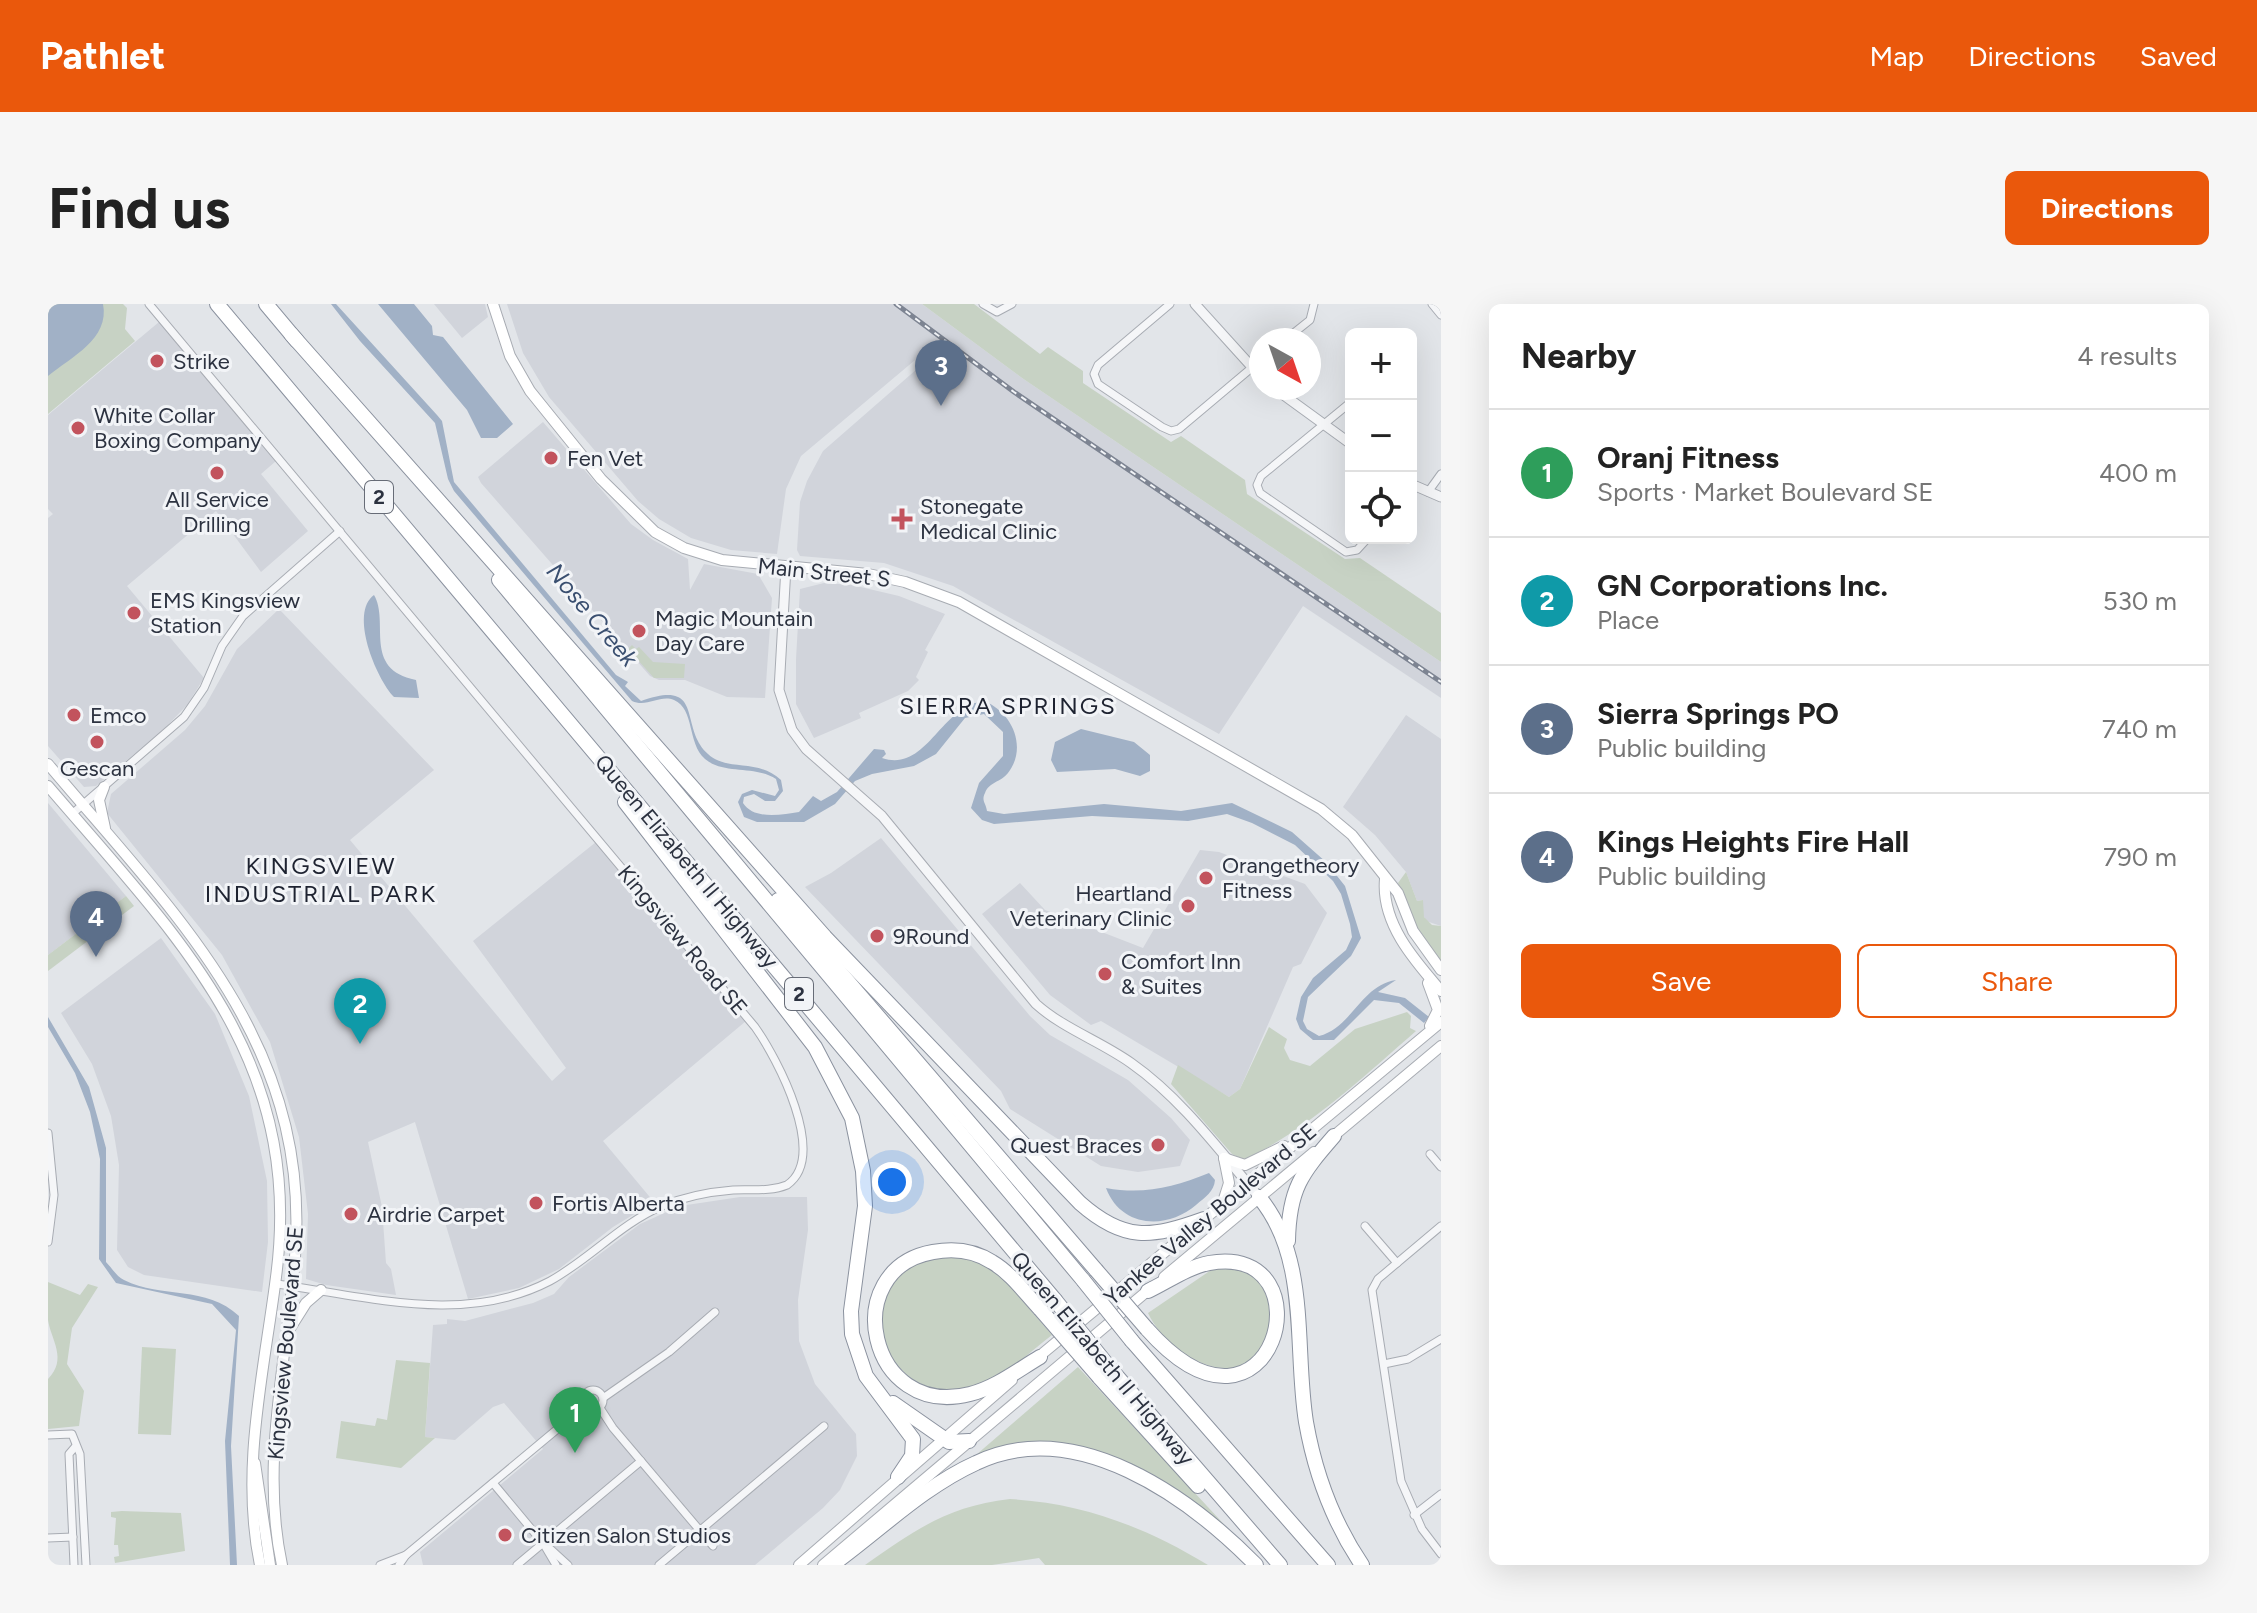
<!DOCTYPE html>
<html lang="en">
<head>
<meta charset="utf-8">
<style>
	body { margin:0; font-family:Figtree,sans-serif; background:#f6f6f6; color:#222 }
	.controls { position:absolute; right:24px; top:24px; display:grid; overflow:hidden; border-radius:12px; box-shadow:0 8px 32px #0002 }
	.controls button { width:72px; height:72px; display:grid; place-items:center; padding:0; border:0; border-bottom:2px solid #e0e0e0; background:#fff; color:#222; font:40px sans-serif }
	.compass { position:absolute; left:1201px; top:24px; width:72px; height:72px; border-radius:50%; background:#fff; box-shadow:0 8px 32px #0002; rotate:140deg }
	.you { position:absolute; left:844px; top:878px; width:28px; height:28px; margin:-20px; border:6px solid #fff; border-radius:50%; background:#1a73e8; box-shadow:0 0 0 12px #1a73e833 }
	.badge { display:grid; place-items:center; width:52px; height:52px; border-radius:50%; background:#ea580c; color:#fff; font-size:26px; font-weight:700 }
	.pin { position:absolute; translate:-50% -66px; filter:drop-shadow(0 2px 4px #0008) }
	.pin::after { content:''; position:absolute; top:42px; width:28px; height:24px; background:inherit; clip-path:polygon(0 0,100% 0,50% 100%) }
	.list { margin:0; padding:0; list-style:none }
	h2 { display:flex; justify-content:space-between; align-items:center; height:104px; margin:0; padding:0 32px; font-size:34px }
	h2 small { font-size:26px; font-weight:400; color:#767676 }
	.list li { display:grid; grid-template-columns:52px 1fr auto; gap:24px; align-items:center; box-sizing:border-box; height:128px; padding:0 32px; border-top:2px solid #e0e0e0 }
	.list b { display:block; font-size:30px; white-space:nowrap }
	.list p { margin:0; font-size:26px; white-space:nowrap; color:#767676 }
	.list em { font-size:26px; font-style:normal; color:#767676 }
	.actions { display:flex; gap:16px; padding:24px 32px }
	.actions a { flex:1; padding:18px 0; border:2px solid #ea580c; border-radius:12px; text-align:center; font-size:28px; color:#ea580c }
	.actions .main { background:#ea580c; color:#fff }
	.icon { flex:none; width:44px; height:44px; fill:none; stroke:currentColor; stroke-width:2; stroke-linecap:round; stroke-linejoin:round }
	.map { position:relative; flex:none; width:1393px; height:1261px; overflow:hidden; border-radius:12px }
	header { display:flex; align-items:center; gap:48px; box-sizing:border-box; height:112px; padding:0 40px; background:#ea580c; color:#fff }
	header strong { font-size:38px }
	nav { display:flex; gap:44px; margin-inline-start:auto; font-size:28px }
	.intro { display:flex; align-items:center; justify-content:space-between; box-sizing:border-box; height:192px; padding:0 48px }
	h1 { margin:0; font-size:56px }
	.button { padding:20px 36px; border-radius:12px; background:#ea580c; color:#fff; font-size:28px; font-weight:700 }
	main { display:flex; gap:48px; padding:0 48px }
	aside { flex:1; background:#fff; border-radius:12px; box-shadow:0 8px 32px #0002 }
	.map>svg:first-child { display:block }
	.built { fill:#d1d4db }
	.green { fill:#c7d2c4 }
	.water { fill:#a1b1c6 }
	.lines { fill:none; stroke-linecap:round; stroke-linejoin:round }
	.minor-casing { stroke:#a8acb3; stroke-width:9 }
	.tertiary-casing { stroke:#a8acb3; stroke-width:11 }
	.secondary-casing { stroke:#a8acb3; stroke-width:12 }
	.motorway-casing { stroke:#8b929f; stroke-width:16 }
	.minor { stroke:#f5f6f8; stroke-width:7 }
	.tertiary { stroke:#f5f6f8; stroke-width:9 }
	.secondary { stroke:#fff; stroke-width:10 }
	.motorway { stroke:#fff; stroke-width:14 }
	.rail-casing { stroke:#7d8492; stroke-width:5 }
	.rail { stroke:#f2f4f7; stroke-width:2; stroke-dasharray:6; stroke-linecap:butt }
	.motorway-bridge-casing { stroke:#8b929f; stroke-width:16; stroke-linecap:butt }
	.motorway-bridge { stroke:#fff; stroke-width:14 }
	.poi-dot { fill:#c2535d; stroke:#f2f4f7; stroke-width:3 }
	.labels { text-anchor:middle; stroke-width:6; stroke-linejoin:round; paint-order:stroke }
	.shield { fill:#f2f4f7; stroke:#676c77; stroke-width:2 }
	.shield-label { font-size:20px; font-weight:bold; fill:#2c3240 }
	.poi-label { font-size:22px; fill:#2c3240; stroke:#f2f4f7; text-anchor:start }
	.street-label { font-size:22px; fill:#2c3240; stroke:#f2f4f7 }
	.water-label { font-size:24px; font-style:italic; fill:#3a4f70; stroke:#f2f4f7 }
	.neighbourhood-label { font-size:24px; letter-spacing:2px; fill:#1e2331; stroke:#f2f4f7 }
</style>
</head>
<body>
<header>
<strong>Pathlet</strong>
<nav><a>Map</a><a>Directions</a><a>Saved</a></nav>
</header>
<div class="intro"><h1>Find us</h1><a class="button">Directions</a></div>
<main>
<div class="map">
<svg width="1393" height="1261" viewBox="0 0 1393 1261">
	<rect width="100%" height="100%" fill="#e2e5e9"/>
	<g class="built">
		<polygon points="386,0 437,0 440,13 414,34"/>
		<polygon points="459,0 874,0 974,74 1393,358 1393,394 1255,302 1171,430 905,282 836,259 752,252 749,246 752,198 759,177 775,147 885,51 879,46 753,152 738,185 729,250 683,246 643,234 611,215 590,197 501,93 475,49"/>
		<polygon points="111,18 228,157 213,170 260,227 213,268 168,207 79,282 156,374 139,401 115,426 48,482 36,483 0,442 0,214 5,210 0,205 0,111"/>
		<polygon points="495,118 583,220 605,236 640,255 642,286 656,260 710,270 724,294 717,394 679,393 637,376 611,376 602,372 433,179 430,173"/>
		<polygon points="776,279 804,281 851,292 897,310 877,346 880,348 868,373 871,376 860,387 811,409 813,414 766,434 748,400 748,355 752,285"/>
		<polygon points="231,305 386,466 302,536 504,777 518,764 425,637 548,538 698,717 555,837 606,898 565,923 511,965 471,984 420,995 367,818 320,838 334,903 338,959 343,965 348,991 278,981 258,975 260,910 251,833 222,738 174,651 59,509 63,490 137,426 157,402 189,345"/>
		<polygon points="1358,411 1393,435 1393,622 1378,617 1373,606 1375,596 1369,597 1358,568 1327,531 1295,503"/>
		<polygon points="0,499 78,592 0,651"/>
		<polygon points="833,534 982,712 1002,731 1080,776 1123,814 1142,836 1132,862 1090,868 1053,862 962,805 953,787 757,583 783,569"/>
		<polygon points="1152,546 1171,548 1257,580 1279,609 1253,660 1245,663 1192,785 1181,793 1053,717 1043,721 1002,691 934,610 972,579 997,606 1095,644"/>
		<polygon points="113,634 167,710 201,792 219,877 220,938 214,988 96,971 80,963 69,946 71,861 63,812 44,760 13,709"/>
		<polygon points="692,893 759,893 760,926 750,996 751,1037 767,1080 808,1130 809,1152 792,1186 775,1204 707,1261 375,1261 372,1248 495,1145 456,1099 445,1103 407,1136 377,1133 385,1021 399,1020 399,1015 417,1017 485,999 506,990 521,973 592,920 632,902"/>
	</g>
	<g class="green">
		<polygon points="0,0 75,0 79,4 77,25 87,37 0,110"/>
		<polygon points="874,0 926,0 992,50 1000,43 1035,67 1035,79 1123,138 1133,132 1197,176 1199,190 1297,255 1312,254 1393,309 1393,358 974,74"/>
		<polygon points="584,341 588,345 591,343 605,358 637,360 636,374 606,374 580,345"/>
		<polygon points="1358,568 1369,597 1375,596 1376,613 1384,621 1393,622 1393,659 1371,629 1350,579"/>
		<polygon points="78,592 86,602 0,667 0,651"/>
		<path d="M1359,708L1363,712L1362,724L1368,727C1314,774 1262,824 1196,856L1184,850L1123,780L1130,761L1181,793L1192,785L1221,723L1239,735L1236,744L1242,756L1262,762L1307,725Z"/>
		<path d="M918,951L948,966L1004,1031C980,1049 952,1079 922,1086C855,1102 800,1018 855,969C862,962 870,955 880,953C892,950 906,951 918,951Z"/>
		<path d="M1169,962C1225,968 1226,988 1221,1038C1213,1045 1203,1059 1193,1062C1158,1073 1114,1040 1100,1009Z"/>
		<path d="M0,978L32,991L40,980L50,983L24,1024L19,1060L36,1087L31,1122L0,1125V1075C20,1055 3,1036 0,1016C0,1004 0,990 0,978Z"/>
		<polygon points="94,1043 128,1045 123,1131 90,1130"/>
		<polygon points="348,1056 382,1059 377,1133 387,1134 353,1164 288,1154 293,1117 327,1122 329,1114 339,1116"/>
		<polygon points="1030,1063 1197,1243 1090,1166 977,1140 928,1151"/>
		<path d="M962,1195C1035,1199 1097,1223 1160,1261H997L991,1254L944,1261H817C867,1226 900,1202 962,1195Z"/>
		<polygon points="74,1207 133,1209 137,1247 67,1259 66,1253 71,1252 70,1241 66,1241 68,1214 63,1213 63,1208"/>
	</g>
	<g class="water">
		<path d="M0,0H55C62,35 23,53 0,72Z"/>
		<path d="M283,0H288L389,111L394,117L406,178L568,371L580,378L577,382L593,397C658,374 630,423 660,450C679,468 710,454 733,476L735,487L727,497H717L706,490L696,493L695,499C706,516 733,511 751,508L765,492L773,497L789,488L826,445L836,446L838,450L834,454C879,469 892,402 936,397C964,408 980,443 960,469C953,478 941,478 937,489C933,497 938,499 939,507L956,510L1056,500L1133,507L1184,499L1244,528L1278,558L1297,582L1313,634L1303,652L1260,693L1255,717L1259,725L1271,732C1304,724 1313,681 1348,676L1330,688L1357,694L1381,713L1376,719L1351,699L1326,696L1286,736H1265L1252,725L1248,715L1253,693L1265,674L1298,646L1304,633L1302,620L1293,590L1285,577L1247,541L1204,519L1179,510L1140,517L1044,512L946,520L934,516L923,504L931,479L955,452V428L936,410L917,414L888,450L866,462L824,470L807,477L787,500L756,518H709L696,513L690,498L694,490L704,486L727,492L731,486L728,475C707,461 676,471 657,455C639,439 647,405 626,396C612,390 599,404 584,397L406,187L400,175L387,119L312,37Z"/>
		<polygon points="330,0 366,0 384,22 385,31 395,33 465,120 449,134 433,134 419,106"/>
		<path d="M326,291C342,318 314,365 368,376L371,394L346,393C328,374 301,309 326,291Z"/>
		<polygon points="1033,425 1086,438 1102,451 1102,467 1092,472 1067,465 1009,468 1003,456 1007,438"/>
		<path d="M0,713L41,783L58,844V958C63,963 69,973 76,976C114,995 158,981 191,1012L183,1142L189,1261H182L177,1137L188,1026L164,1000L68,979L51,955L52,855L42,808L27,769L0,723Z"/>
		<path d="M1161,869L1167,876C1166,888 1157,893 1148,901C1119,926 1073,924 1058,884C1096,891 1126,883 1161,869Z"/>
	</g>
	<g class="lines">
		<defs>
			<g id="minor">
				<path d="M101,0L707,723C729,754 781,852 739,881C722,888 703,885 685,886C660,888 636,893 614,902C572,920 542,955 502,977C416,1022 319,992 228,980"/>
				<polyline points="935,0 949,8 964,0"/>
				<polyline points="1122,0 1050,61 1046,70 1050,80 1114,123 1123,127 1131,125 1213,56"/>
				<polyline points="1384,0 1393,11"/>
				<polyline points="1237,36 1262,16 1266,0"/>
				<polyline points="1303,98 1213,172 1209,181 1212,189 1298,248 1309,246 1320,234"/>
				<polyline points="1380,188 1393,170"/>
				<polyline points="24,510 136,413 156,384 174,342 195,312 292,227"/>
				<polyline points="0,829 6,891 0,938"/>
				<polyline points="1382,850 1393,863"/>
				<polyline points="1317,922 1349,959"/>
				<polyline points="1393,922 1330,975 1324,986 1353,1177 1374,1225 1393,1250"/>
				<polyline points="1336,1060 1360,1055 1393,1035"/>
				<circle cx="545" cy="1096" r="10"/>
				<polyline points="555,1094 621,1048 667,1008"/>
				<polyline points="552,1104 565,1124 665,1242"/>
				<polyline points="0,1131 24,1130 32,1150 38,1261"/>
				<polyline points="445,1179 495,1239 508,1261"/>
				<polyline points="1366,1211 1393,1190"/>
				<polyline points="0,1234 25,1233"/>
				<polyline points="497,1240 520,1261"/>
				<polyline points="26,1261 21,1150 27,1143"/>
				<polyline points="332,1261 358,1251"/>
				<polyline points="351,1261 358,1251 537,1102"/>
				<polyline points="469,1261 593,1157"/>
				<polyline points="611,1261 776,1122"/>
			</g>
			<g id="tertiary">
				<polyline points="1147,0 1213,73"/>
				<polyline points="1226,84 1303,140"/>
				<polyline points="1363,180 1393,193"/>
				<path d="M738,263L731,386L744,426L758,445L834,512L988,700C1016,725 1052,737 1083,759C1133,794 1172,847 1211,893"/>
			</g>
			<g id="secondary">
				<polyline points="445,0 462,52 482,87 553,175 607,228 636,244 674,256 820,270 857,278 911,298 1273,505 1304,531 1350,589 1365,627 1393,666"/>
				<path d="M0,460C127,611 264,738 247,953C239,1056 212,1159 234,1261"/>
				<path d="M0,482C130,634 257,754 228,973C216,1068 192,1165 212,1261"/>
				<polyline points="56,483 51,496 57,524"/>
				<path d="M1337,575C1333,619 1366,656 1393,687"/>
				<polyline points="1380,679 1390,706 1382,722"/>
				<polyline points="1282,835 1393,742"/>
				<polyline points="1176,854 1197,861 1236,842"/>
				<polyline points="1175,898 1181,879 1176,854"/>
				<polyline points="1116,973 1266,848"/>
				<polyline points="241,1026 258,999 273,986"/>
				<polyline points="988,1055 1393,718"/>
				<polyline points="207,1159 222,1261"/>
				<polyline points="751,1261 964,1076"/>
				<polyline points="775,1261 1104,983"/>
			</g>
			<g id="motorway">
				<polyline points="169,0 1007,996"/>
				<polyline points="218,0 249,37"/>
				<path d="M243,30L777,633L1032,899C1076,938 1103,934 1156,915"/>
				<polyline points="451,276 1035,976"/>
				<polyline points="577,498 767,743 804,814 815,867 817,902 803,1007 804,1030 818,1072 865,1135 864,1152 850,1173"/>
				<polyline points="730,596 1048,966"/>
				<path d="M1211,893C1262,954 1246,1044 1258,1118C1267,1169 1285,1218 1314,1261"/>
				<path d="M1240,937C1241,885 1253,870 1286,832"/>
				<path d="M1099,1025C1226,1168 1284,937 1161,959C1140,963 1119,978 1100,987"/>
				<polyline points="1084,1037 1280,1261"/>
				<path d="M992,1053C970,1066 947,1084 922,1090C820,1116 789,965 885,948C906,944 927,947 944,958C963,969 977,989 992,1005"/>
				<polyline points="1061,1063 1232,1261"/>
				<polyline points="1051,1073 1150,1182"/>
				<polyline points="845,1099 901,1138 921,1137"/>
				<path d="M784,1261C831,1227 875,1183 928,1159C1028,1111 1141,1193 1208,1261"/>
			</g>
		</defs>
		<use href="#minor" class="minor-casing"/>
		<use href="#tertiary" class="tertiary-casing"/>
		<use href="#secondary" class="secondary-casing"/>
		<use href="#motorway" class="motorway-casing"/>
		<use href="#minor" class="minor"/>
		<use href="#tertiary" class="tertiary"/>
		<use href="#secondary" class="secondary"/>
		<use href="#motorway" class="motorway"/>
		<defs>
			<polyline id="rail" points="848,0 966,88 1393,378"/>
		</defs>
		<use href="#rail" class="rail-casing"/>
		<use href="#rail" class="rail"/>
		<defs>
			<g id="motorway-bridge">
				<polyline points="1048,966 1099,1025"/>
				<polyline points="1035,976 1084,1037"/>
				<polyline points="1007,996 1061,1063"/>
				<polyline points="992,1005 1051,1073"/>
			</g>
		</defs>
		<use href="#motorway-bridge" class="motorway-bridge-casing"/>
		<use href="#motorway-bridge" class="motorway-bridge"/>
	</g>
	<g class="poi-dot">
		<circle cx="109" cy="57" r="8"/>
		<circle cx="30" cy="124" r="8"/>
		<circle cx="503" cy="154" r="8"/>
		<circle cx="169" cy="169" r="8"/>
		<path d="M850 203h8v8h8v8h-8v8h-8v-8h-8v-8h8z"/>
		<circle cx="86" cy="309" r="8"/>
		<circle cx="591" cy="327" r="8"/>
		<circle cx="26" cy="411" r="8"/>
		<circle cx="49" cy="438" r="8"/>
		<circle cx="1158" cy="574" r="8"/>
		<circle cx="1140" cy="602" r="8"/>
		<circle cx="829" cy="632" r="8"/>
		<circle cx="1057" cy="670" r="8"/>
		<circle cx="1110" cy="841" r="8"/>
		<circle cx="488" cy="899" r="8"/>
		<circle cx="303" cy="910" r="8"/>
		<circle cx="457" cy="1231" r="8"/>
	</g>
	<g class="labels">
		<g class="shield">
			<rect x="317" y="177" width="28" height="32" rx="6"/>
			<rect x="737" y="674" width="28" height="32" rx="6"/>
		</g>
		<g class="shield-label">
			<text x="331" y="200">2</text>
			<text x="751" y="697">2</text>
		</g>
		<g class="poi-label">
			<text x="125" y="65">Strike</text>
			<text x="46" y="119">White Collar<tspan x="46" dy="25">Boxing Company</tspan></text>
			<text x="519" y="162">Fen Vet</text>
			<text x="169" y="203" text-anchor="middle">All Service<tspan x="169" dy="25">Drilling</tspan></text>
			<text x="872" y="210">Stonegate<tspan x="872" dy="25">Medical Clinic</tspan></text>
			<text x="102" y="304">EMS Kingsview<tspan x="102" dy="25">Station</tspan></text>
			<text x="607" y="322">Magic Mountain<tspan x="607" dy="25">Day Care</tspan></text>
			<text x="42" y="419">Emco</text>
			<text x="49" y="472" text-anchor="middle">Gescan</text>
			<text x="1174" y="569">Orangetheory<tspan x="1174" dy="25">Fitness</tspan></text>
			<text x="1124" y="597" text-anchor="end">Heartland<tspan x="1124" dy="25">Veterinary Clinic</tspan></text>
			<text x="845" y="640">9Round</text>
			<text x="1073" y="665">Comfort Inn<tspan x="1073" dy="25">&amp; Suites</tspan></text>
			<text x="1094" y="849" text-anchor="end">Quest Braces</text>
			<text x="504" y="907">Fortis Alberta</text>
			<text x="319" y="918">Airdrie Carpet</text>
			<text x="473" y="1239">Citizen Salon Studios</text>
		</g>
		<g class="street-label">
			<text transform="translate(776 268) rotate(6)" y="8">Main Street S</text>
			<text transform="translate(639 557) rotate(50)" y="8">Queen Elizabeth II Highway</text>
			<text transform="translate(635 636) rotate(50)" y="8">Kingsview Road SE</text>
			<text transform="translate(1162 910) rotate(-40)" y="8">Yankee Valley Boulevard SE</text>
			<text transform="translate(237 1039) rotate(-85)" y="8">Kingsview Boulevard SE</text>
			<text transform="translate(1055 1054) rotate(50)" y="8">Queen Elizabeth II Highway</text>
		</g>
		<g class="water-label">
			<text transform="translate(544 311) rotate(50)" y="8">Nose Creek</text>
		</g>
		<g class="neighbourhood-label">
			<text x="960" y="410">SIERRA SPRINGS</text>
			<text x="273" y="570">KINGSVIEW<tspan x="273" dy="28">INDUSTRIAL PARK</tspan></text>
		</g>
	</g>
</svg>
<div class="controls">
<button>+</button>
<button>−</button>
<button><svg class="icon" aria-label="locate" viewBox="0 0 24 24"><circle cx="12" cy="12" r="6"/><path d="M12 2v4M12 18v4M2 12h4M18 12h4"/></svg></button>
</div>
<svg class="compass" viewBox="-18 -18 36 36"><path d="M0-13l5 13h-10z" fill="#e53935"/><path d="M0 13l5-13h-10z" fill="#767676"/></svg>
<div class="you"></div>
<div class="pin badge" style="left:527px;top:1149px;background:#2e9e5b">1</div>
<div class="pin badge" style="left:312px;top:740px;background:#0f9aa8">2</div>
<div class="pin badge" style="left:893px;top:102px;background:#5c6f8a">3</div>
<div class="pin badge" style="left:48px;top:653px;background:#5c6f8a">4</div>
</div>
<aside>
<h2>Nearby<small>4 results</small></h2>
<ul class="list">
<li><span class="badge" style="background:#2e9e5b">1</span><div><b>Oranj Fitness</b><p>Sports · Market Boulevard SE</p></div><em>400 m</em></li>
<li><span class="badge" style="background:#0f9aa8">2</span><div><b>GN Corporations Inc.</b><p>Place</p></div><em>530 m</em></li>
<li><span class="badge" style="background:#5c6f8a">3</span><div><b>Sierra Springs PO</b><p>Public building</p></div><em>740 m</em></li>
<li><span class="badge" style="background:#5c6f8a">4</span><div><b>Kings Heights Fire Hall</b><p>Public building</p></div><em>790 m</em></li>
</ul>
<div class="actions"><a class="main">Save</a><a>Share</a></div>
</aside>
</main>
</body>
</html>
